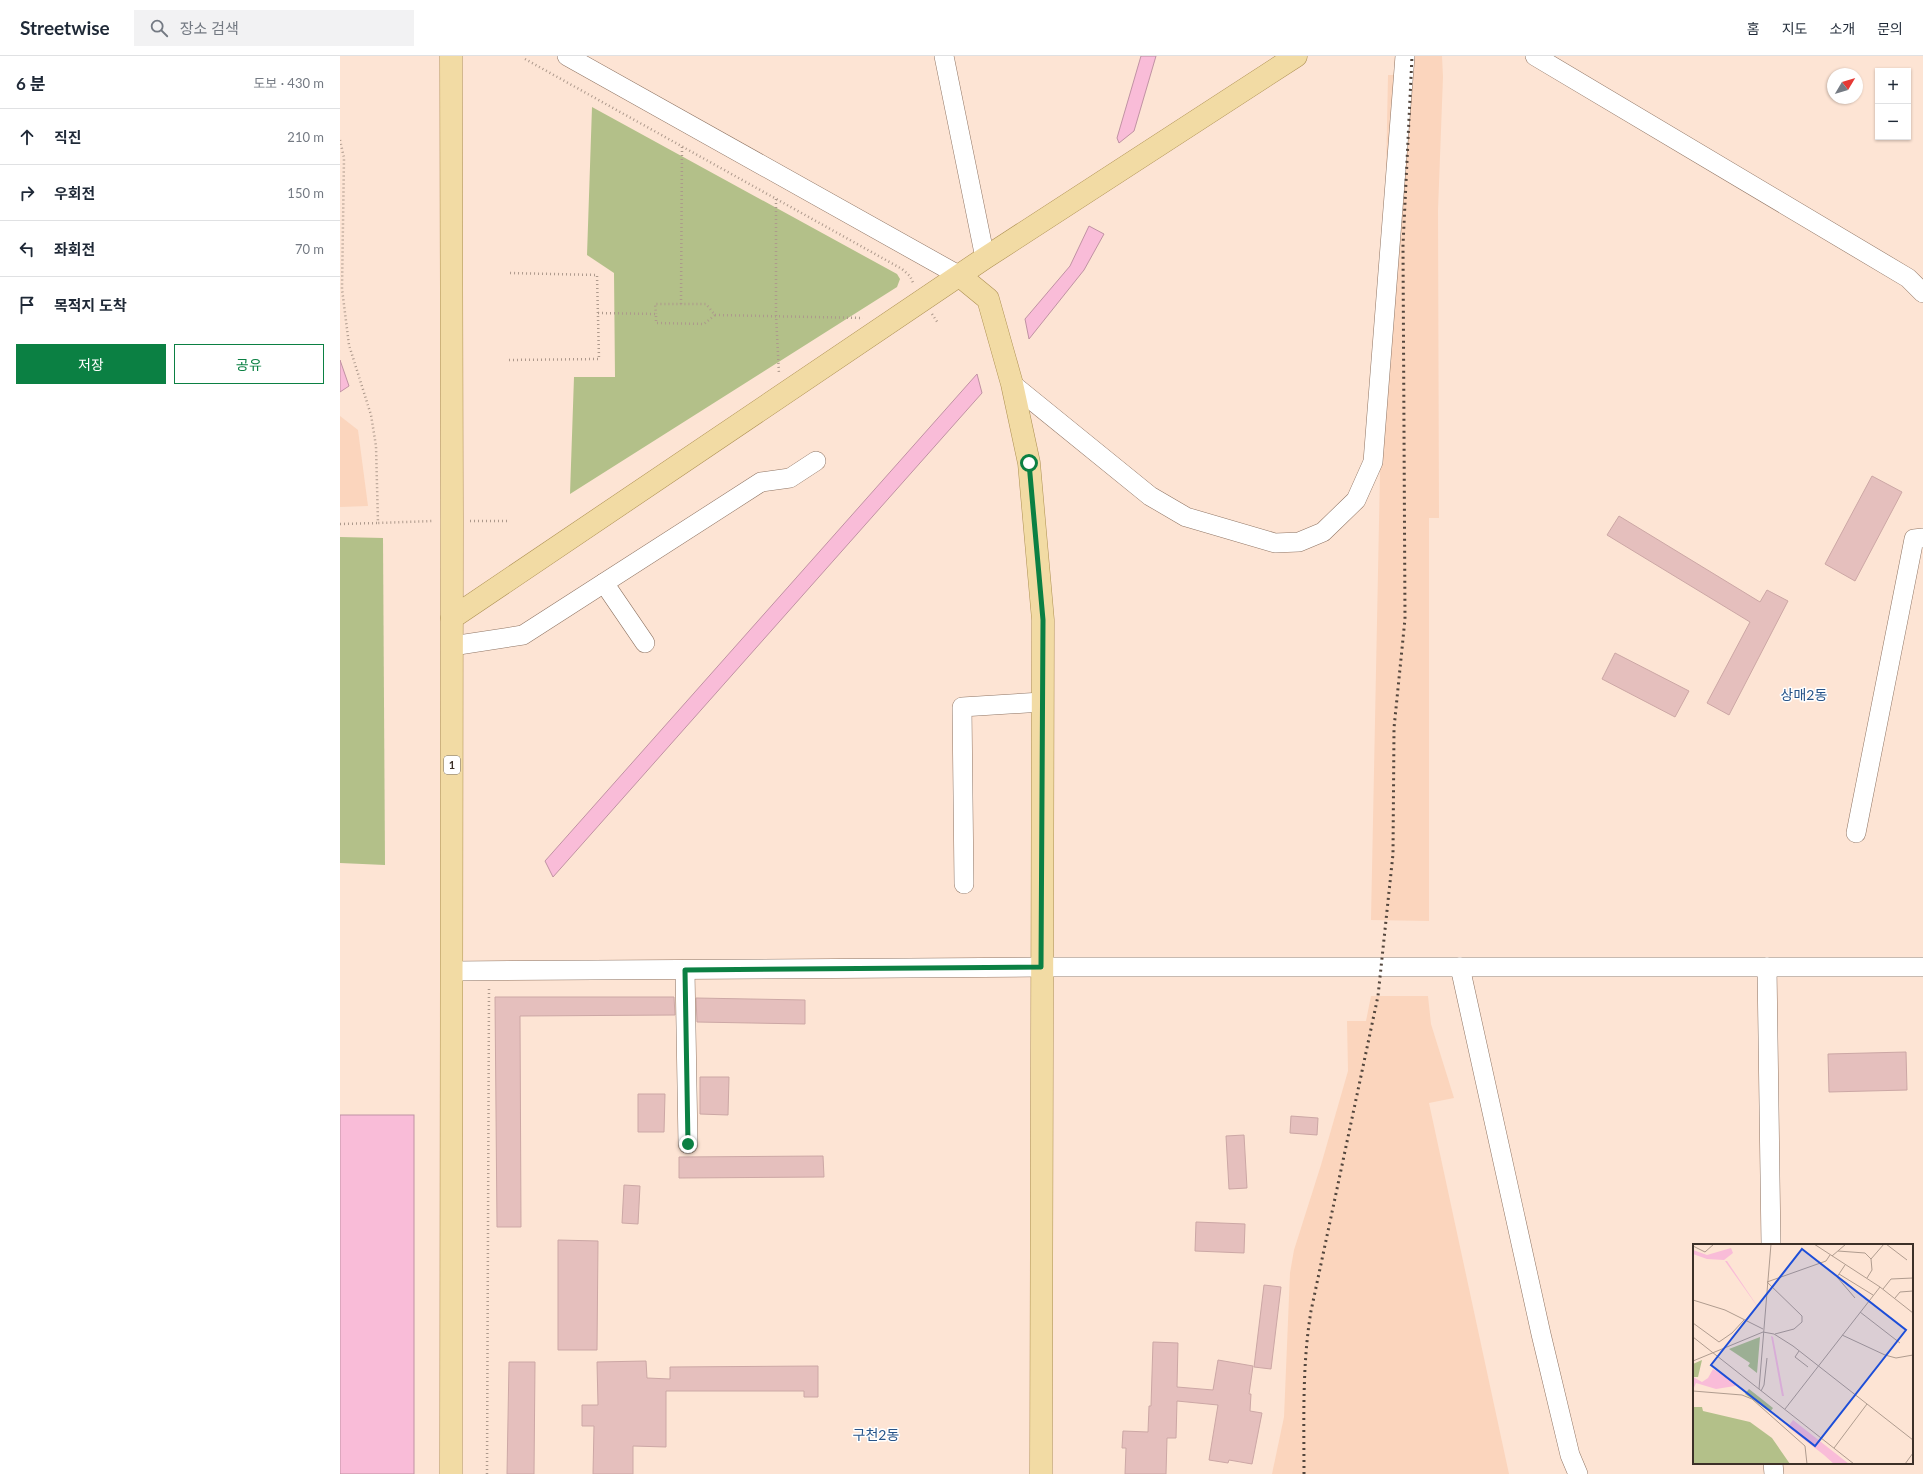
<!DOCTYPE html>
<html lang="ko">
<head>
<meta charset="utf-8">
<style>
	body { margin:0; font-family:Lato,"Noto Sans KR",sans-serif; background:#f2f2f3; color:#1f2937 }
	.controls { position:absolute; right:12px; top:12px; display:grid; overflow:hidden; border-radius:0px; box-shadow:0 1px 3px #0004 }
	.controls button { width:36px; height:36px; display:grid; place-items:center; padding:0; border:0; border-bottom:1px solid #e0e1e3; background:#fff; color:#1f2937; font:20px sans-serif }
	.compass { position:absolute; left:1487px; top:12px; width:36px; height:36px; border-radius:50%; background:#fff; box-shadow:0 1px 3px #0004; rotate:52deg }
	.stop { position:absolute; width:12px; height:12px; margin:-9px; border:3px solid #0b8043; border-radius:50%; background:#fff }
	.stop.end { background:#0b8043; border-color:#fff; box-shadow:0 1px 4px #0008 }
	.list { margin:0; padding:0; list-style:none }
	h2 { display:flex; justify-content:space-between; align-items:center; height:52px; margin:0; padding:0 16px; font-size:17px }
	h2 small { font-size:13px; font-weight:400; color:#747a83 }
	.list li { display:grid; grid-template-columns:26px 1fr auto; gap:12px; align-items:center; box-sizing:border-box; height:56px; padding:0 16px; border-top:1px solid #e0e1e3 }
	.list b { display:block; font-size:15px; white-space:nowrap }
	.list em { font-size:13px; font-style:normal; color:#747a83 }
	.actions { display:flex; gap:8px; padding:12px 16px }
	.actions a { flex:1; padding:9px 0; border:1px solid #0b8043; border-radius:0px; text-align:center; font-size:14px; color:#0b8043 }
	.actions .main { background:#0b8043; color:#fff }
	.icon { flex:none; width:22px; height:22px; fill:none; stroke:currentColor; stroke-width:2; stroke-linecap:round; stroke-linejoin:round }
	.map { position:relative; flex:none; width:1583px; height:1418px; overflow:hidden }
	header { display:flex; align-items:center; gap:24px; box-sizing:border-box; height:56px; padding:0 20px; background:#fff; border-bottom:1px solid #e0e1e3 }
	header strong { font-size:19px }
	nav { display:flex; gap:22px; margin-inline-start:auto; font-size:14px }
	.search { width:280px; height:36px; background:#f2f2f3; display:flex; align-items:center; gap:10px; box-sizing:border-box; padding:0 14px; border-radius:0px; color:#747a83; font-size:15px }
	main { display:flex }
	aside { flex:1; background:#fff }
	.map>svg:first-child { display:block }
	.built { fill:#fbd5bd }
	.green { fill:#b3c089 }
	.water { fill:#f9bcd8; stroke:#c092a3 }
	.building { fill:#e5bfbd; stroke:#cca7a5 }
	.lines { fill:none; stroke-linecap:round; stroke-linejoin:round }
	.minor-casing { stroke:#8f7463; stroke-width:20 }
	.major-casing { stroke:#ad9052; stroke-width:23 }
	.path { stroke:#ad998c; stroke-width:2.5; stroke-dasharray:1 3; stroke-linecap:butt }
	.minor { stroke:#fff; stroke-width:19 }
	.major { stroke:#f2dba4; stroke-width:22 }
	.rail { stroke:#53463d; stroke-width:3; stroke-dasharray:2 4; stroke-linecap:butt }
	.route { stroke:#0b8043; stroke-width:5 }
	.labels { text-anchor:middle; stroke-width:3; stroke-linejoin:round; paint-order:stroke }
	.shield { fill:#fff; stroke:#766e68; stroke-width:1 }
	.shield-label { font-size:11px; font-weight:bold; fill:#3c3028 }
	.quarter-label { font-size:14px; fill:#275489; stroke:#fff }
	.inset-road { fill:none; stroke:#b09c8f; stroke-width:1 }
	.view { fill:#1d4ed8; fill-opacity:0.15; stroke:#1d4ed8; stroke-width:2 }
	.inset-edge { fill:none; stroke:#3c3028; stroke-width:2 }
</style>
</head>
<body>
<header>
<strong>Streetwise</strong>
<div class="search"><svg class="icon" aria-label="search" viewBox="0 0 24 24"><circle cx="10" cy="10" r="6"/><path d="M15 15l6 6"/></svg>장소 검색</div>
<nav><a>홈</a><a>지도</a><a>소개</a><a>문의</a></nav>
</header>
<main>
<aside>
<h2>6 분<small>도보 · 430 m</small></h2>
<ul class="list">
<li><svg class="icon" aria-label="ahead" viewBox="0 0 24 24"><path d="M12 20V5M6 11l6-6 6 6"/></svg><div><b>직진</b></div><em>210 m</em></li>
<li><svg class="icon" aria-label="right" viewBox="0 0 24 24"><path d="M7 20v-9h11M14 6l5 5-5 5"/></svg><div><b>우회전</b></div><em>150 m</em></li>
<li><svg class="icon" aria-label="left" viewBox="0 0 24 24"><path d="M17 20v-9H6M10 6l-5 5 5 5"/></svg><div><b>좌회전</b></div><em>70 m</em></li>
<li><svg class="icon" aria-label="arrive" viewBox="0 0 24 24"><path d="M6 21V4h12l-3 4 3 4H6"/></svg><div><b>목적지 도착</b></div></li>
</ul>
<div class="actions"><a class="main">저장</a><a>공유</a></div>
</aside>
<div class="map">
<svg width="1583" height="1418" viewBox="0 0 1583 1418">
	<rect width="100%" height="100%" fill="#fde4d4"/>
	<g class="built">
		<polygon points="1055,0 1102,0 1103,21 1098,154 1099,462 1089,462 1089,865 1031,864 1048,19 1054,19"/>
		<polygon points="0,360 18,374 28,450 0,451"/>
		<polygon points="1031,940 1088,940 1091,968 1114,1042 1089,1047 1169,1418 932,1418 944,1361 950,1217 954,1194 981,1109 1008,1015 1007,965 1026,965"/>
	</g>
	<g class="green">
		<polygon points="252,51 557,218 560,223 557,231 230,438 234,321 275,321 274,217 247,199"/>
		<polygon points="0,481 43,482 45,809 0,807"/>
	</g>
	<g class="water">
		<polygon points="801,0 816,0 794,75 779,87 777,82"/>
		<polygon points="749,170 764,178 744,214 689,283 685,263 730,210"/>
		<polygon points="0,304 9,330 0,336"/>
		<polygon points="637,318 642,337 213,821 205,805"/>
		<rect x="0" y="1059" width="74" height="359"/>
	</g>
	<g class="building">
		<polygon points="1532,420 1562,436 1515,525 1485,508"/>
		<polygon points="1279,460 1420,546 1427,534 1448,545 1389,659 1367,647 1410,566 1267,479"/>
		<polygon points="1275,597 1349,635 1335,661 1262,623"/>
		<polygon points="155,941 334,941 335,959 180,960 181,1171 157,1171"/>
		<polygon points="356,942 465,944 465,968 357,966"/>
		<polygon points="1566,996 1567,1034 1489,1036 1488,998"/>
		<polygon points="360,1021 389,1021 388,1059 360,1058"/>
		<polygon points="298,1038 325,1038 324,1076 298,1076"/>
		<polygon points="951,1060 978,1062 977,1079 950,1077"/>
		<polygon points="904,1079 907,1132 889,1133 886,1080"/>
		<polygon points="483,1100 484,1121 339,1122 339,1101"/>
		<polygon points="284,1129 300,1130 298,1168 282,1167"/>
		<polygon points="856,1166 905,1168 904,1197 855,1195"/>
		<polygon points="218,1184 258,1185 257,1294 218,1294"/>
		<polygon points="924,1229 941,1231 931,1313 914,1311"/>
		<polygon points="813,1286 838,1287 837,1331 873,1334 878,1304 913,1310 909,1338 911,1338 910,1355 922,1357 912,1408 889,1404 888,1407 869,1404 878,1349 837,1345 836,1382 827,1382 826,1418 785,1418 786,1392 782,1392 783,1375 808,1376 809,1350 811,1350"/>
		<polygon points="306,1305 307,1322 330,1323 330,1311 478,1310 478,1341 464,1341 464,1335 326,1335 326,1391 293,1390 293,1418 253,1418 254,1370 242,1370 242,1349 258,1349 257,1306"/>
		<polygon points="169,1306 195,1306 194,1418 167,1418"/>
	</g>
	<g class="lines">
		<defs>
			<g id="minor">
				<polyline points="227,0 620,220"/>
				<polyline points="604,0 645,202"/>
				<polyline points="1195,0 1568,222 1583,237"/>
				<polyline points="672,328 810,440 846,461 935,487 959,486 983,476 1016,444 1033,406 1065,0"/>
				<polyline points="264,527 305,587"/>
				<polyline points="112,590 183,579 421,426 450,422 476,405"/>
				<polyline points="1516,777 1574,483 1583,482"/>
				<polyline points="624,828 622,651 702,646"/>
				<polyline points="1120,911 1201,1278 1230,1399 1238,1418"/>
				<polyline points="1427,911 1431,1189"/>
				<polyline points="345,914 348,1088"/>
				<polyline points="112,915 701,911 1583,911"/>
				<polyline points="1433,1407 1434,1418"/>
			</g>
			<g id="major">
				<polyline points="620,220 648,243 672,328 689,407 703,564 701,1418"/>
				<polyline points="112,562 645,202 956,0"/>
				<polyline points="111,1418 112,465 111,0"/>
			</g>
		</defs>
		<use href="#minor" class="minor-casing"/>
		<use href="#major" class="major-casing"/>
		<g class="path">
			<polyline points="185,3 562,213 570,220 574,229"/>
			<polyline points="0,84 4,102 2,233 9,289 31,359 36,390 38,467 93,465"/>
			<polyline points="436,143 436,259 439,318"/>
			<polyline points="341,248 342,91"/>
			<polyline points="258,257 316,258 316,267 364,268 375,259 366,248 315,248 316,258"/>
			<polyline points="592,258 598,267"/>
			<polyline points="375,259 523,262"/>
			<polyline points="169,304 259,303 257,219 169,217"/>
			<polyline points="130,465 168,465"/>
			<polyline points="0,468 38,467"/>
			<polyline points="147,1418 149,931"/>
		</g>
		<use href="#minor" class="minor"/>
		<use href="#major" class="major"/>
		<path class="rail" d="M964,1418C964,1364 962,1309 971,1255L1038,940L1053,798L1054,672L1065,563L1063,189L1072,0"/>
	</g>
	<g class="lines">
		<polyline class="route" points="348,1088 345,914 701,911 703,564 689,407"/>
	</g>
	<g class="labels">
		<rect class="shield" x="104" y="700" width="16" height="18" rx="3"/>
		<g class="shield-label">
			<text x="112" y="713">1</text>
		</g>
		<g class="quarter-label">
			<text x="1464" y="644">상매2동</text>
			<text x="536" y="1384">구천2동</text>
		</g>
	</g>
	<g transform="translate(1353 1188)">
		<rect width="220" height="220" fill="#fde4d4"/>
		<path d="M67,93L64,129L55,122L57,119L36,105ZM9,116L5,133H0V120ZM56,145L80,164L77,168L52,150ZM0,163H9L10,167L57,178L79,194L97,220H0Z" fill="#b3c089"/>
		<path d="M38,4L40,9L31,16L14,15L0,10V6L14,11ZM32,17H34L69,69ZM78,92L80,93L91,152H89ZM20,125L43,139L42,142L23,145L3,139L0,146V133L9,138L15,134ZM100,176L156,220H141L131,211L95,183Z" fill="#f9bcd8"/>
		<path class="inset-road" d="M121,0L187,43L220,69M193,0L214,16M0,2L12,8L21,0M145,7L172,9L178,15M139,12L153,0M152,21L144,33L162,54M146,30L180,51M174,34L179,26L178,15L191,0M190,45L198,35L220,34M202,54L207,48L220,47M0,56L32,66L70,85M167,68L207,99M0,79L26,98L39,89L51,76M70,88L81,90L100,102L220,196M82,90L101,85L109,78V72L74,38L133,17L137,11M149,91L192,111L203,114L220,111M0,93L161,220M106,107L102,113L115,123M0,117L70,88M66,145L78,0M0,147L49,151L59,155L112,202L114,220M68,147L71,141L74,114M92,165L187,43M141,204L174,160M212,220L220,209"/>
		<path class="view" d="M109,5L213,86L122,202L18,121Z"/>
		<rect width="220" height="220" class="inset-edge"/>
	</g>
</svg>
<div class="controls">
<button>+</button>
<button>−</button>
</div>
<svg class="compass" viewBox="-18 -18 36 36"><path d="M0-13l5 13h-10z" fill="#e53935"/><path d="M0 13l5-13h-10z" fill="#747a83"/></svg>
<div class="stop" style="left:689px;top:407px"></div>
<div class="stop end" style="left:348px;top:1088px"></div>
</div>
</main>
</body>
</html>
